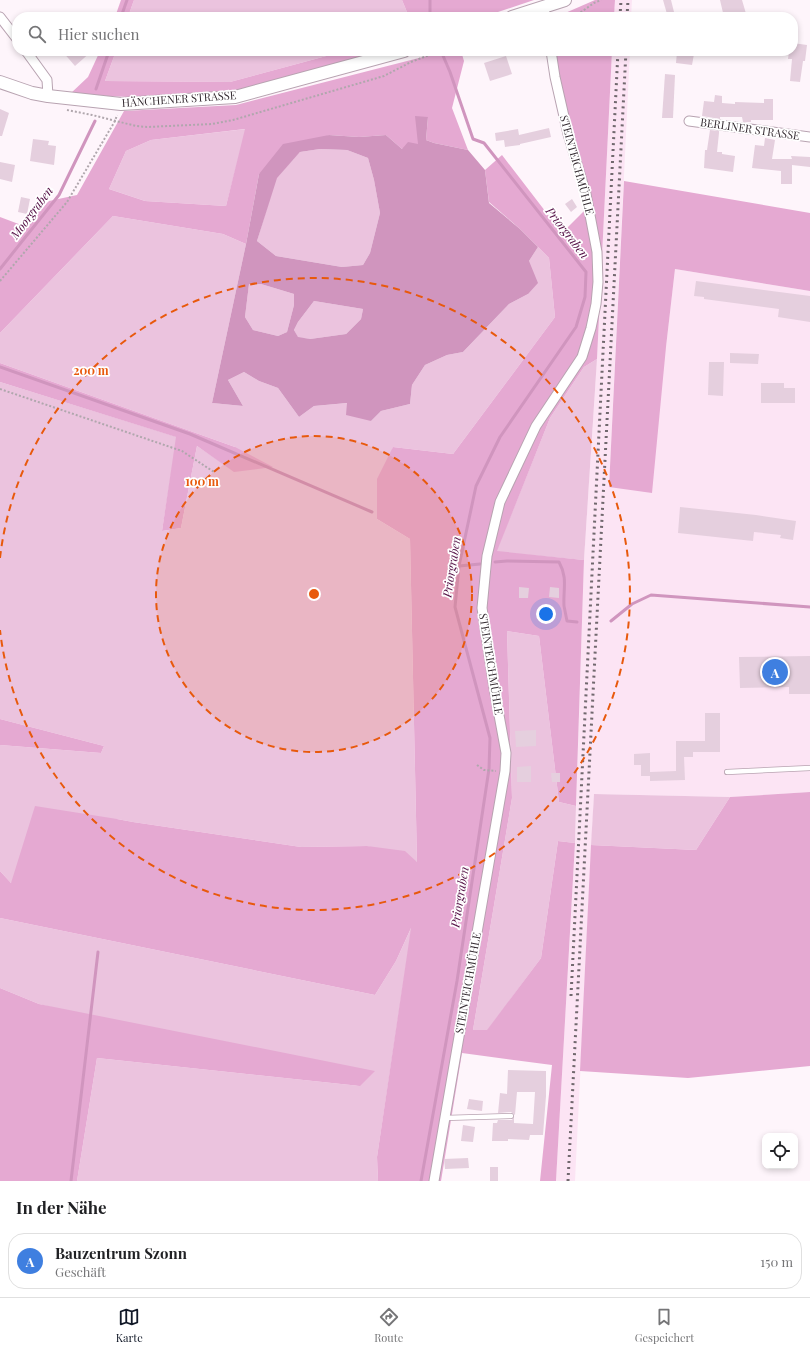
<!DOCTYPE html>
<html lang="de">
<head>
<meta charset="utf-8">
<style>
	body { margin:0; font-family:"Playfair Display",serif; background:#f6f6f6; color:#202124 }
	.controls { position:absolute; right:12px; bottom:12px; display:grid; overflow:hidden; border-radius:8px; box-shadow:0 2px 6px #0003 }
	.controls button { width:36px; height:36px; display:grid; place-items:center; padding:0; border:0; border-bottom:1px solid #e0e0e0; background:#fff; color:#202124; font:20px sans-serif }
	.you { position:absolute; left:546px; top:614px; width:14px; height:14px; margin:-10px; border:3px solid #fff; border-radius:50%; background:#1a73e8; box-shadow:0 0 0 6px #1a73e833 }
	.badge { display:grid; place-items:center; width:26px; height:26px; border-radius:50%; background:#111827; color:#fff; font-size:13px; font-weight:700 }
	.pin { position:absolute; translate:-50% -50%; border:2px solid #fff; box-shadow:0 1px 4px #0006 }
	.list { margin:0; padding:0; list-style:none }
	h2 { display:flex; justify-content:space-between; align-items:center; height:52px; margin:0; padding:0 16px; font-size:17px }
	h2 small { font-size:13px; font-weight:400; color:#757577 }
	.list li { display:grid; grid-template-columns:26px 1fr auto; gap:12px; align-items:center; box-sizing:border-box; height:56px; margin:0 8px 8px; padding:0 8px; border:1px solid #e0e0e0; border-radius:16px }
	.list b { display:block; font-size:15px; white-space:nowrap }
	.list p { margin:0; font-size:13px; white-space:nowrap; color:#757577 }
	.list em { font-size:13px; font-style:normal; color:#757577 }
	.icon { flex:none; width:22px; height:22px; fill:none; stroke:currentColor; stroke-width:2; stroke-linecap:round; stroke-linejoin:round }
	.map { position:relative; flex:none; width:810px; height:1181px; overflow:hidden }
	.search { position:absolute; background:#fff; box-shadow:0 2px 6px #0003; left:12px; right:12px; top:12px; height:44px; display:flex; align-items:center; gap:10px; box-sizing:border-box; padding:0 14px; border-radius:16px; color:#757577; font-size:15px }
	.sheet { height:116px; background:#fff }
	nav { display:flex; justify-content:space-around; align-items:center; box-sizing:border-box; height:56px; border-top:1px solid #e0e0e0; background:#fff; font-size:11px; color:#757577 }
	nav a { display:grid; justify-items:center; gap:2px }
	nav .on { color:#111827 }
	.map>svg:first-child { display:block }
	.built { fill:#fce4f4 }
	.green { fill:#ebc3de }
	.forest { fill:#e5a9d2; fill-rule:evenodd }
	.water { fill:#d095be; fill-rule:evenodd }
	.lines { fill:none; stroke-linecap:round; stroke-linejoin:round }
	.stream { stroke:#d095be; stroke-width:3 }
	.building { fill:#e5cfde }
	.lane-casing { stroke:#b8a3b1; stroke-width:6 }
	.street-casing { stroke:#b8a3b1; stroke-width:11 }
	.secondary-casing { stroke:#b8a3b1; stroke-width:14 }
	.path { stroke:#b0a7ad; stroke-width:2; stroke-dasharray:2 2; stroke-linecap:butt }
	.lane { stroke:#fff; stroke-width:4.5 }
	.street { stroke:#fff; stroke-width:9 }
	.secondary { stroke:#fff; stroke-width:12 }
	.rail { stroke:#71686e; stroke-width:3; stroke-dasharray:2 4; stroke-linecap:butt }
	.ring { fill:none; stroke:#e8590c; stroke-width:2; stroke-dasharray:7 5 }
	.labels { text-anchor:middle; stroke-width:3.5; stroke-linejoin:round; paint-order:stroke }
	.street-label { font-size:11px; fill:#332a30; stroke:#fff }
	.water-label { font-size:12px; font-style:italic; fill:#530e44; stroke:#fff }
	.centre { fill:#e8590c; stroke:#fff; stroke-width:2 }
	.ring-label { font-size:12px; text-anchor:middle; font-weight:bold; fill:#e8590c; stroke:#fff; stroke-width:3.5; stroke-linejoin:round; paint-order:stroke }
</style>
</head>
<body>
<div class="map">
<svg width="810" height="1181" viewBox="0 0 810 1181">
	<rect width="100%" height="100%" fill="#fef5fb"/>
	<g class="built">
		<polygon points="615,0 632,0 631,17 614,17"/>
		<polygon points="612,51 630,51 609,487 666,347 675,269 810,291 810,792 730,797 594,794 575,1181 556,1181 575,843 584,560 597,359"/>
	</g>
	<g class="green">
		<polygon points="134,0 402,0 409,17 128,17"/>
		<polygon points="116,51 338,51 330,55 230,82 105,81"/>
		<polygon points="246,129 226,206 145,201 109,189 126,151 151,140"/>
		<polygon points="320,149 347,150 368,158 374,180 380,213 370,253 363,265 342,267 276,256 257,241 276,178 300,152"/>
		<polygon points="113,216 223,234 246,244 212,403 243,406 228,380 244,372 259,381 278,388 299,417 314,406 348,403 371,421 381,411 410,404 412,385 425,365 447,355 463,352 509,304 528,294 529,261 538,247 549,258 555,317 453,454 393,447 377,519 410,539 417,862 367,846 301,847 133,822 117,819 11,883 0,871 0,745 101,753 104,746 0,719 0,382 177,437 162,531 181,528 197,446 234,471 235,447 0,363 0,333"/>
		<polygon points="249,284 261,284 294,294 294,305 287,332 278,336 253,330 245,317"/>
		<polygon points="314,301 363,309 361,319 346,334 310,339 298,338 294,330 298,322"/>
		<polygon points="597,359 584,560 496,552 550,418 584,367"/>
		<polygon points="507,631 539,636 559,802 576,806 575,843 558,841 541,958 487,1031 473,1030 512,798"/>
		<polygon points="594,794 730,797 696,850 591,845"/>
		<polygon points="0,918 375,995 396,961 412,926 377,1157 378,1181 77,1181 97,1058 360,1086 39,1004 0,988"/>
	</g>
	<g class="forest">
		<polygon points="121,0 134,0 128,17 115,17"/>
		<polygon points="402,0 534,0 483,17 409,17"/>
		<polygon points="595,0 615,0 614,17 556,17"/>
		<polygon points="100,51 116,51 105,81 230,82 330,55 338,51 380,51 335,65 234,91 128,97 70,94 88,77"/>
		<path d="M446,51H461L464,61L452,108L468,150L434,143L426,140L428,117H416L419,144L402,149L386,135L359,137L329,135L259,174L246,244L223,234L113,216L0,333V217L24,226L49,201L77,195L124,111L236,105ZM245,129L226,206L145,201L109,189L126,151L151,140Z"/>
		<polygon points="553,51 612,51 597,359 584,367 550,418 497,551 584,560 576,806 559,802 539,636 507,631 512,798 473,1030 487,1030 541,958 558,841 575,843 556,1181 540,1181 552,1065 462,1053 441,1181 378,1181 377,1157 411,928 396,961 375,995 0,918 0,871 11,883 35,806 117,819 133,822 301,847 367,846 405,851 417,862 410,539 377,519 377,479 393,447 453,454 555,317 549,258 520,229 489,202 485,170 502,155 562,233 592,203 570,134"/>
		<polygon points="624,181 810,213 810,291 675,269 666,347 652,493 609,487"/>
		<polygon points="0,363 235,447 273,467 234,472 197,446 181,528 162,531 176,437 0,382"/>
		<polygon points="0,719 104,746 101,753 0,745"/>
		<polygon points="810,792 810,1066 688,1078 580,1071 591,845 696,850 730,797"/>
		<polygon points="0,988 39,1004 375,1071 360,1086 97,1058 77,1181 0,1181"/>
	</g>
	<path class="water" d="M415,116L428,117L426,140L434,143L468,150L485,170L489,203L520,229L538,247L529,261L538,283L528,294L509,304L463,352L447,355L425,365L412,385L410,404L381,411L371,421L346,415L347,403L314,406L299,417L278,388L259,381L244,372L228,380L243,406L212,403L246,244L259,174L283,144L329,135L359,137L386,135L402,149L408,142L418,144ZM320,149L347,150L368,158L374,180L380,213L370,253L363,265L342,267L276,256L257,241L277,178L300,152ZM249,284H261L294,294V305L287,332L278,336L253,330L245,317ZM314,301L363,309L361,319L346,334L310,339L298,337L294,330L298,322Z"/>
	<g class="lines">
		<g class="stream">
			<polyline points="121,17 127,0"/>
			<polyline points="430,17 430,0"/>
			<polyline points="96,89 109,51"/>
			<polyline points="0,269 59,195 95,121"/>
			<polyline points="0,367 190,434 372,512"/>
			<path d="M495,562L507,561L559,562C568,578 563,589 564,606C565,611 566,616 567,621L577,622"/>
			<polyline points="459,566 480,564"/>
			<polyline points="611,621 632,604 651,595 810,607"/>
			<polyline points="71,1181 98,952"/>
			<polyline points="421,1181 457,981 489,769 490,738 455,607 459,566 476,486 500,437 576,327 585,297 586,272 484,143 473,139 450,72 441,51"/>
		</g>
	</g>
	<g class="building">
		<polygon points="663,0 671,0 674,12 667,14"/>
		<polygon points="720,0 742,0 747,17 738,17 737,15 724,17"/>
		<polygon points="793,43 807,45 805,61 803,61 800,82 790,81 792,59 788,59 789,51 793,51"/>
		<polygon points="62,51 92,51 75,66"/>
		<polygon points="677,52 694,54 692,65 676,63"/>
		<polygon points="506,56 512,74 490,81 484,63"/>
		<polygon points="665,74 675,75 673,118 662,118"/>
		<polygon points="715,95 722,96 722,103 735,104 735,102 764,103 764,99 773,99 773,120 751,120 751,122 743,122 742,117 720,117 720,119 702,116 704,101 714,102"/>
		<polygon points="0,109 9,113 2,136 0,136"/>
		<polygon points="549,128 551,137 520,144 520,145 505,147 504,140 496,141 495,133 518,129 519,135"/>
		<polygon points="710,130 719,131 719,133 717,152 722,152 722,154 735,156 733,172 704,168 705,150 707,150"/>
		<polygon points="765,138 775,140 772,159 792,159 791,156 810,157 810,167 792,165 792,159 792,184 781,184 781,171 752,168 755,145 764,146"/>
		<polygon points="33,139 49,141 48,145 56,146 54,165 30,161"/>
		<polygon points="0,162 15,165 12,182 0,179"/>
		<polygon points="21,197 30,199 27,214 18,212"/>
		<polygon points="572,199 577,207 571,212 565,204"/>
		<polygon points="696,281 810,296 810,322 778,317 779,309 704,299 704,297 694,296"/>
		<polygon points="730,353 759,354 758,364 730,363"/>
		<polygon points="709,362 724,362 723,396 708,395"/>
		<polygon points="761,383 784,383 784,388 795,388 795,403 761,403"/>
		<polygon points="680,507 756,515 796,521 793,540 780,538 781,535 754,532 753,541 678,533"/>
		<polygon points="519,587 529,588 528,598 519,598"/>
		<polygon points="550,587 559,588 559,598 549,597"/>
		<polygon points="810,656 810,694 789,694 789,687 740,688 739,657"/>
		<polygon points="705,713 720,713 720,752 693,752 693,757 684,757 685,780 650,781 650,776 641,776 641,765 634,765 634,754 650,753 650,772 676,771 676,741 705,741"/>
		<polygon points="536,730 536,746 516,747 515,731"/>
		<polygon points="531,766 531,782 517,782 517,767"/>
		<polygon points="551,773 560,773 560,782 552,782"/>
		<polygon points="508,1070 546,1071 546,1096 543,1135 530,1135 529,1140 508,1139 508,1141 492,1141 493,1123 497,1123 498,1120 512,1120 514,1117 514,1123 533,1124 535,1092 517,1092 515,1115 511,1112 498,1113 500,1093 507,1094"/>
		<polygon points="469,1099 483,1101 482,1111 467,1109"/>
		<polygon points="463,1125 475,1127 473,1142 461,1141"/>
		<polygon points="468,1158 469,1168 445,1169 444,1159"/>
		<rect x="490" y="1167" width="8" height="14"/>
	</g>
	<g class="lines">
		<defs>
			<g id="lane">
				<polyline points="727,772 810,768"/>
				<polyline points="445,1118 511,1116"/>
			</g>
			<g id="street">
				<polyline points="543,7 546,17"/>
				<polyline points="0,17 17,39"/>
				<polyline points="26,51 47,80 48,96"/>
				<polyline points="689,121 810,137"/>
				<polyline points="434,1181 505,771 506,753 494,688 482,608 487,556 500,502 536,426 582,357 591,328 596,304 598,282 597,252 586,194 568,134 555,77 551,51"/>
			</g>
			<g id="secondary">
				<polyline points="512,17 565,0"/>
				<polyline points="0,82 32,93 48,96 121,104 235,97 404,51"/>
			</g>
		</defs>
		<use href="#lane" class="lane-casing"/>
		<use href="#street" class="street-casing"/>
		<use href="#secondary" class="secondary-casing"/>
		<g class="path">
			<polyline points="574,17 594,3 601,0"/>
			<polyline points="67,110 92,115 136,126 147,127 212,124 233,120 384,76 411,62 440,51"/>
			<polyline points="0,281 67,202 115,121 117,115"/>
			<polyline points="0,389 182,451 214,472"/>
			<polyline points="477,765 484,770 496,771"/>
		</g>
		<use href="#lane" class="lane"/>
		<use href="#street" class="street"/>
		<use href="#secondary" class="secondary"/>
		<g class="rail">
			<polyline points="620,17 621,0"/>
			<polyline points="627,17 628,0"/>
			<polyline points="571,996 618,51"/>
			<polyline points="568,1181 626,51"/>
		</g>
	</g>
	<circle cx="314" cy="594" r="158" fill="#e8590c" fill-opacity=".12"/>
	<g class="ring">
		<circle cx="314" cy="594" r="158"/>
		<path d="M0 558A316 316 0 1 1 0 630"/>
	</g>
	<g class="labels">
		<g class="street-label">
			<text transform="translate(179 99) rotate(-4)" y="4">HÄNCHENER STRASSE</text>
			<text transform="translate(750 129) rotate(8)" y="4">BERLINER STRASSE</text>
			<text transform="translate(577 165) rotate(75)" y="4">STEINTEICHMÜHLE</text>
			<text transform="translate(491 664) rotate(81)" y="4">STEINTEICHMÜHLE</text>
			<text transform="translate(468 983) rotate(-80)" y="4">STEINTEICHMÜHLE</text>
		</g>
		<g class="water-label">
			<text transform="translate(32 213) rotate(-53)" y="4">Moorgraben</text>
			<text transform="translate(567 233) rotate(52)" y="4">Priorgraben</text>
			<text transform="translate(452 567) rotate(-81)" y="4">Priorgraben</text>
			<text transform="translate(460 897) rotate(-81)" y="4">Priorgraben</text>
		</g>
	</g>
	<circle cx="314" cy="594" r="6" class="centre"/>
	<g class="ring-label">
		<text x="91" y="375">200 m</text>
		<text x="202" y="486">100 m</text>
	</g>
</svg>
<div class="controls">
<button><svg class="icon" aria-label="locate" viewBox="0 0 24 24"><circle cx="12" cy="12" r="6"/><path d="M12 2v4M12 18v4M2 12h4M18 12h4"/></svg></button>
</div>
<div class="you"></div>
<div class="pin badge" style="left:775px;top:672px;background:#3f7fe0">A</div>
<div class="search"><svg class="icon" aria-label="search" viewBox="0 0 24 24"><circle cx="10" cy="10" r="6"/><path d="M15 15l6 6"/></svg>Hier suchen</div>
</div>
<section class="sheet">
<h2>In der Nähe<small></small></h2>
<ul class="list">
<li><span class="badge" style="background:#3f7fe0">A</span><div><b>Bauzentrum Szonn</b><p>Geschäft</p></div><em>150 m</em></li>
</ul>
</section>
<nav>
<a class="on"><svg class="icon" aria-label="map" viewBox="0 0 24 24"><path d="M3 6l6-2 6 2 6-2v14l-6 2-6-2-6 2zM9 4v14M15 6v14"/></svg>Karte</a>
<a><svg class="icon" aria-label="directions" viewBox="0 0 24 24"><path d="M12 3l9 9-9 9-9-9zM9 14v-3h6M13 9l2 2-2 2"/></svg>Route</a>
<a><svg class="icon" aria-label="saved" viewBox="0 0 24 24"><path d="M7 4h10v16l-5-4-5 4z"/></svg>Gespeichert</a>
</nav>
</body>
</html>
